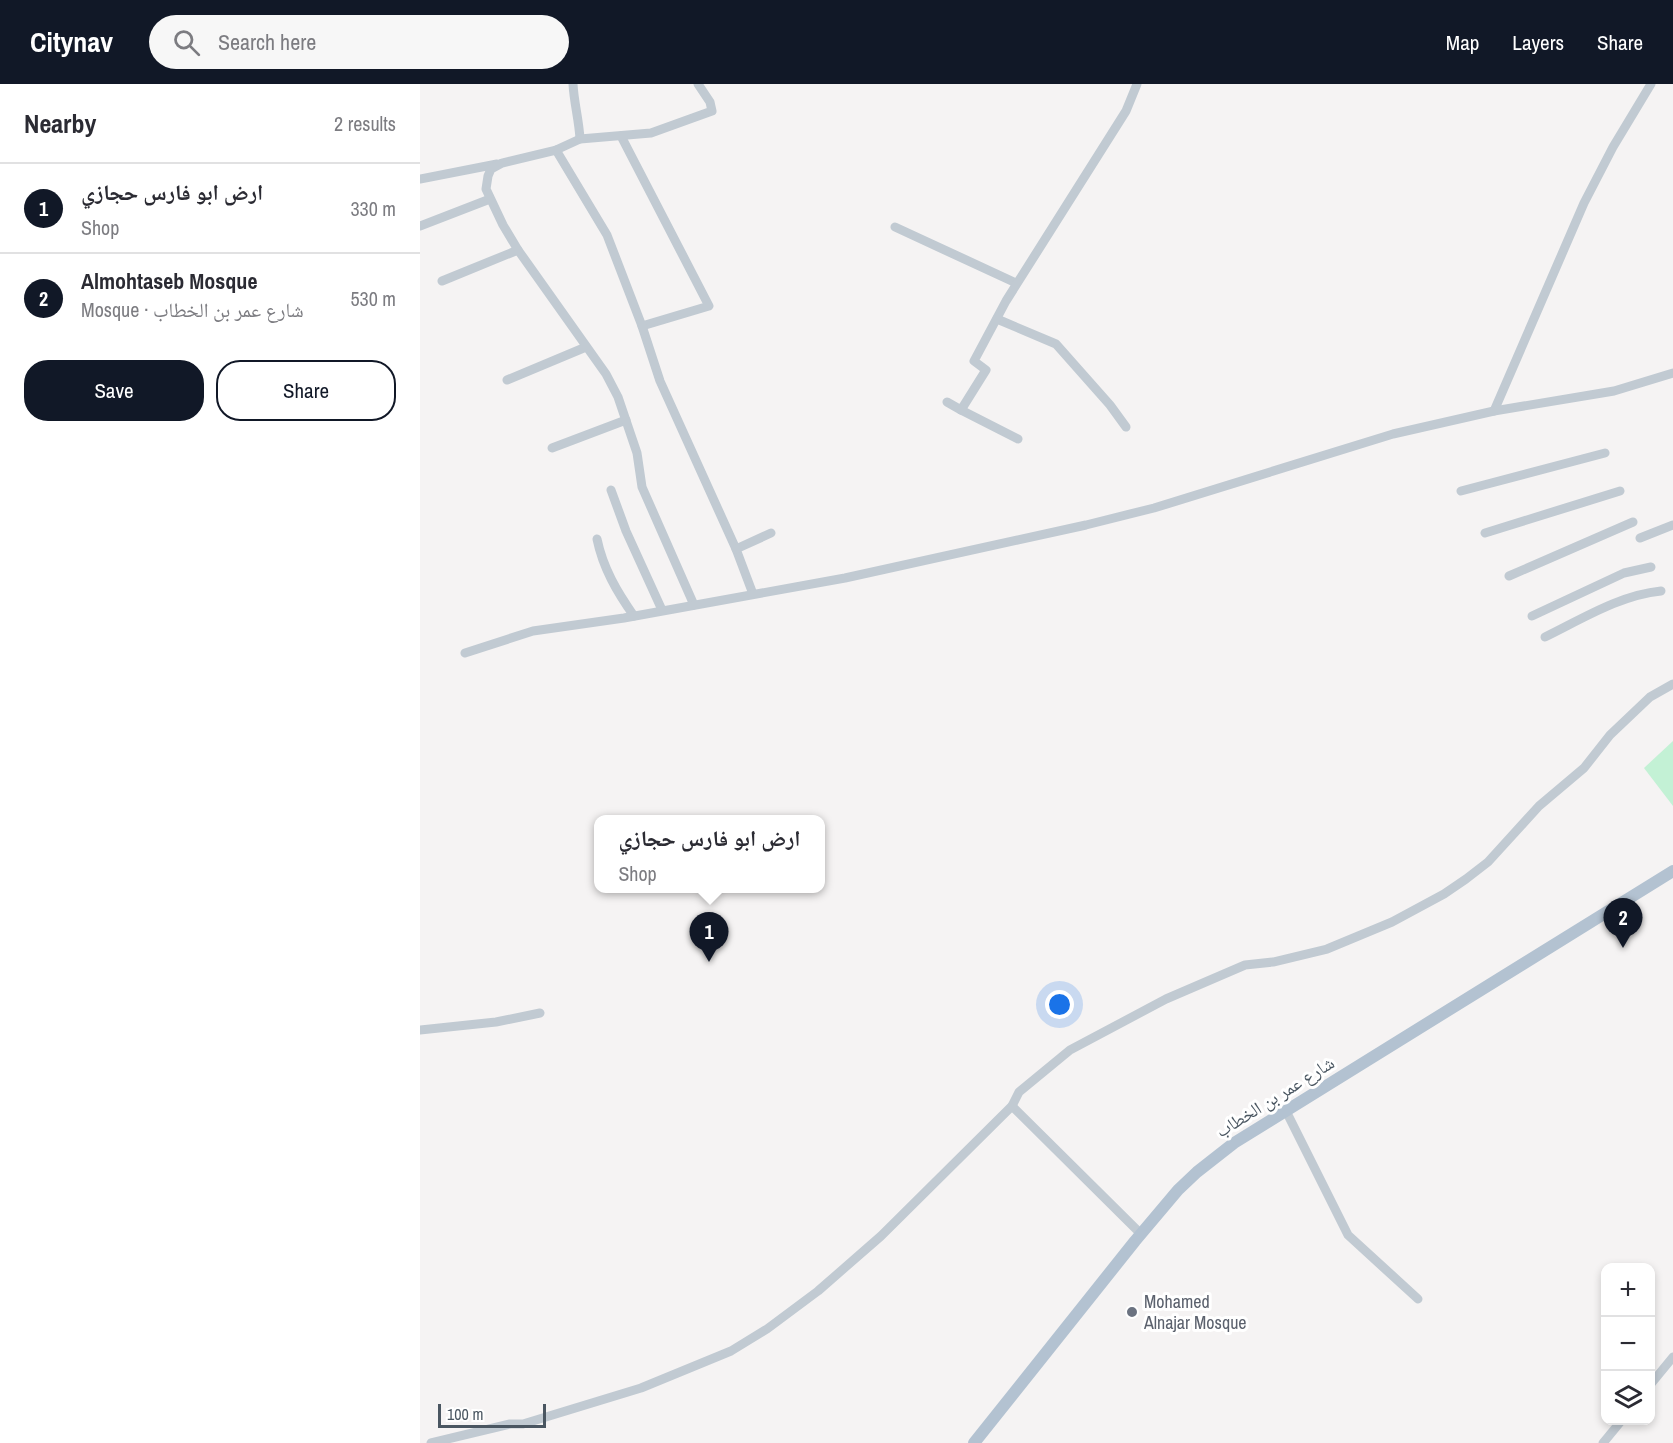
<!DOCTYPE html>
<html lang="en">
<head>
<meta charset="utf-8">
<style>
	body { margin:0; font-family:"Archivo Narrow","Noto Naskh Arabic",sans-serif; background:#f7f7f7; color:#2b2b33 }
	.controls { position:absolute; right:18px; bottom:18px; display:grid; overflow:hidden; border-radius:12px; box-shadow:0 3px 9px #0003 }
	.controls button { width:54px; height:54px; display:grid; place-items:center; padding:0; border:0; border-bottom:2px solid #e1e1e2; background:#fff; color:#2b2b33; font:30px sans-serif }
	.scale { position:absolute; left:18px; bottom:15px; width:108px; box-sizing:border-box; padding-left:6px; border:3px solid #4a5661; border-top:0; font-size:16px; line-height:21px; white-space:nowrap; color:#4a5661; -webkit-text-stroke:4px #fff; paint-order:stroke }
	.you { position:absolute; left:640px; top:921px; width:21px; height:21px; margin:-15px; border:4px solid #fff; border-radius:50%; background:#1a73e8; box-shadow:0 0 0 9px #1a73e833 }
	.badge { display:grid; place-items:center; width:39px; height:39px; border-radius:50%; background:#111827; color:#fff; font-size:20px; font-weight:700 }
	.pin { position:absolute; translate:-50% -50px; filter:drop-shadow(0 2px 3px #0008) }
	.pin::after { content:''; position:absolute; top:32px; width:21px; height:18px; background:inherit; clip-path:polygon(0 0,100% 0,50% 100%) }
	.popup { position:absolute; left:174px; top:731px; width:231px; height:78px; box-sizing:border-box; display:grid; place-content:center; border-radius:12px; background:#fff; filter:drop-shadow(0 2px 4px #0005); font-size:20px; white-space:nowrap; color:#7c7c81 }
	.popup b { font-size:22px; color:#2b2b33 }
	.popup::after { content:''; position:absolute; left:50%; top:100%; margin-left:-12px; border:12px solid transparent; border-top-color:#fff }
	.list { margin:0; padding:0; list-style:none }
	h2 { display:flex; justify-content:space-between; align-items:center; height:78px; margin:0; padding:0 24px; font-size:26px }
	h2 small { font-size:20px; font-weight:400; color:#7c7c81 }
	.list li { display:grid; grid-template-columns:39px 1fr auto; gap:18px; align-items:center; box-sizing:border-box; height:90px; padding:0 24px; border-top:2px solid #e1e1e2 }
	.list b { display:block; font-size:22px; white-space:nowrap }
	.list p { margin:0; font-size:20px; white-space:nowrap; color:#7c7c81 }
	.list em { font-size:20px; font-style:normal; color:#7c7c81 }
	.actions { display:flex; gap:12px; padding:18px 24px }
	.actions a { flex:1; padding:14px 0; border:2px solid #111827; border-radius:24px; text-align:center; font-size:21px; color:#111827 }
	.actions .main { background:#111827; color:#fff }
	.icon { flex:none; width:33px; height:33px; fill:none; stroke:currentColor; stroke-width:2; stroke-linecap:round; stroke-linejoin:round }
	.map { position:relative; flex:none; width:1253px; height:1359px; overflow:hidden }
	header { display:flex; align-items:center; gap:36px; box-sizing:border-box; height:84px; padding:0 30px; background:#111827; color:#fff }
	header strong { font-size:28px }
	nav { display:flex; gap:33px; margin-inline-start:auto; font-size:21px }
	.search { width:420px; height:54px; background:#f7f7f7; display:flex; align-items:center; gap:15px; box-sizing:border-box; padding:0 21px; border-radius:33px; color:#7c7c81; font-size:22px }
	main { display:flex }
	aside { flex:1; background:#fff }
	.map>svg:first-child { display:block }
	.green { fill:#c3f1d5 }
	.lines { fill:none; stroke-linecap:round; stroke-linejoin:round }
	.minor { stroke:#c1cad2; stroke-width:9 }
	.major { stroke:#b3c2d1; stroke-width:12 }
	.worship-dot { fill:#6b7280; stroke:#fff; stroke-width:2 }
	.labels { text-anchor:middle; stroke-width:6; stroke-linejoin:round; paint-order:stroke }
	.street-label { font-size:18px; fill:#4a5661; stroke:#fff }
	.worship-label { font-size:18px; fill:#5b616d; stroke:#fff; text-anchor:start }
</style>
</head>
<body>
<header>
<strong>Citynav</strong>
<div class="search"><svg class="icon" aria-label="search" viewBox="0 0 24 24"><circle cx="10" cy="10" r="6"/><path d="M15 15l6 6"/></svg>Search here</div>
<nav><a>Map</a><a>Layers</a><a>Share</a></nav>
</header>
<main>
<aside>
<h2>Nearby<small>2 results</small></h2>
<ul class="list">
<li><span class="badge">1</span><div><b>ارض ابو فارس حجازي</b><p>Shop</p></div><em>330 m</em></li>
<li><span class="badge">2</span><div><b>Almohtaseb Mosque</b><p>Mosque · شارع عمر بن الخطاب</p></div><em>530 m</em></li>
</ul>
<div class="actions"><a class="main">Save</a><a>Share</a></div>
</aside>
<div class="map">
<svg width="1253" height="1359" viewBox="0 0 1253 1359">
	<rect width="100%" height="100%" fill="#f5f3f3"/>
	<polygon class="green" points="1253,657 1253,722 1224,684"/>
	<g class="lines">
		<g class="minor">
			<path d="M153,0C154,19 159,36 160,55"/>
			<polyline points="201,52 289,222 222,242"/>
			<polyline points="136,66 187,151 222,242 240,297 316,465 333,510"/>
			<polyline points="0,95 77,80"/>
			<polyline points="0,142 70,115"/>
			<polyline points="475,143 596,199"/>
			<polyline points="22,197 98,166"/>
			<polyline points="577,235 636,260 690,321 706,343"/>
			<polyline points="87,296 166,263"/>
			<polyline points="527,318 541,326 566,286 554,277 586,217 706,27 717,0"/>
			<polyline points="541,326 598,355"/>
			<polyline points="1074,327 1164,119 1193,63 1231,0"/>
			<polyline points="132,364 206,336"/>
			<polyline points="191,406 206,447 242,526"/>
			<polyline points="1041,407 1185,369"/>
			<polyline points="1065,449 1200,407"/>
			<polyline points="1220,454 1253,441"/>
			<path d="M177,455C183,484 197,508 214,532"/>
			<polyline points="316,465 351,449"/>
			<polyline points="1089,492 1213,438"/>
			<polyline points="274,521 222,403 217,369 198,313 186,290 98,166 83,141 66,105 68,92 71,85 82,79 136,66 160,55 231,49 292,27 290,18 278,0"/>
			<polyline points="1112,532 1204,489 1231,483"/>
			<path d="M1125,553C1162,535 1200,511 1241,507"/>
			<polyline points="45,569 113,547 204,534 425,494 666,441 734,424 973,350 1074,327 1194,307 1253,289"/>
			<polyline points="0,946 76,938 120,929"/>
			<polyline points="592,1022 721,1150"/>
			<polyline points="866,1027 928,1151 998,1215"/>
			<polyline points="1230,1301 1253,1273"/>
			<polyline points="11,1359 90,1340 103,1340 221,1304 311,1267 347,1245 398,1207 461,1152 592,1022 599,1008 650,966 746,915 825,881 853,878 907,865 972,838 1024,810 1046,795 1068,778 1119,722 1164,684 1190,651 1230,613 1253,600"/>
			<polyline points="1183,1359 1202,1336"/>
		</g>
		<polyline class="major" points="554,1359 715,1157 758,1106 777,1088 814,1059 1253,787"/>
	</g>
	<circle class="worship-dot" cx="712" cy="1228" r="6"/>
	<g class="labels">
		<g class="street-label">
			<text transform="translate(855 1013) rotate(-32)" y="6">شارع عمر بن الخطاب</text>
		</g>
		<g class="worship-label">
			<text x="724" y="1224">Mohamed<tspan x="724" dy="21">Alnajar Mosque</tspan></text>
		</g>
	</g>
</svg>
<div class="controls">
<button>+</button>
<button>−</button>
<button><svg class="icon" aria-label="layers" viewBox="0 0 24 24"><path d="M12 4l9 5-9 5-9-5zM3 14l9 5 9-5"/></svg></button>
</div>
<div class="scale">100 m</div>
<div class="you"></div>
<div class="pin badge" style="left:289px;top:878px">1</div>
<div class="popup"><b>ارض ابو فارس حجازي</b>Shop</div>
<div class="pin badge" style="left:1203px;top:864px">2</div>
</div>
</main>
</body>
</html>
